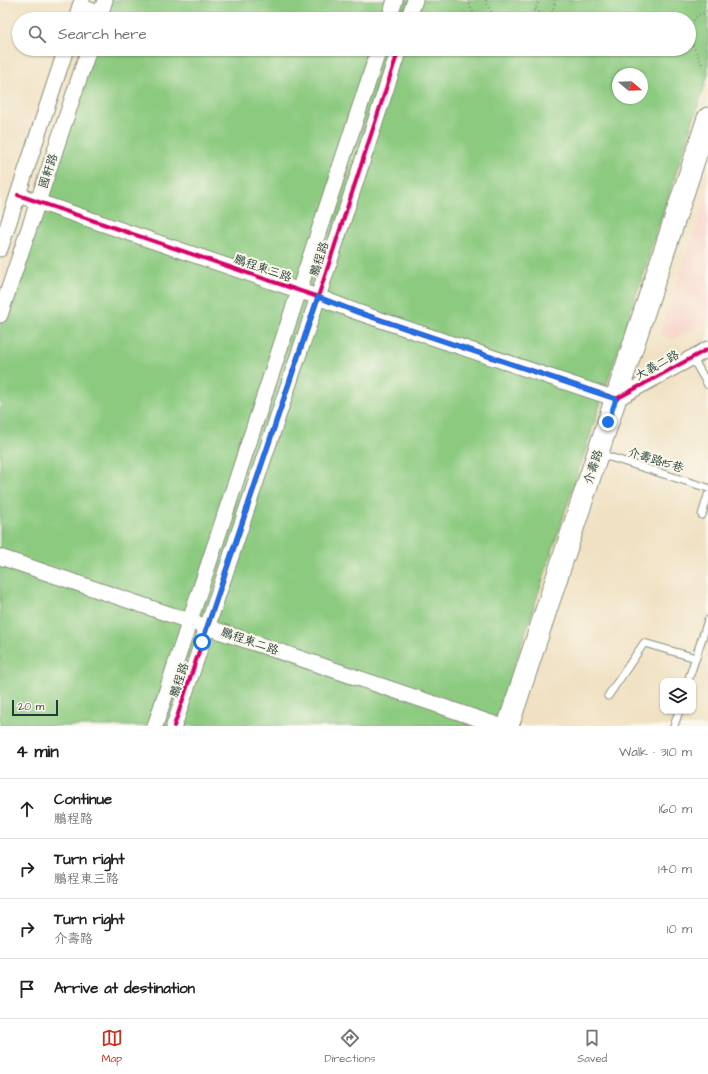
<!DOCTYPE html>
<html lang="en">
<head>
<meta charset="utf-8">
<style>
	body { margin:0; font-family:"Architects Daughter","LXGW WenKai TC",sans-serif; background:#f2f2f2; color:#202124 }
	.controls { position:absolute; right:12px; bottom:12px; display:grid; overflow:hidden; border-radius:8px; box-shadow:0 1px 3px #0004 }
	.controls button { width:36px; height:36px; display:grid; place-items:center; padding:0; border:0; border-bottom:1px solid #e0e0e0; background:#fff; color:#202124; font:20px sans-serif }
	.compass { position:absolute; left:612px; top:68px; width:36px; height:36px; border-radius:50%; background:#fff; box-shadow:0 1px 3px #0004; rotate:109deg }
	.scale { position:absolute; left:12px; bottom:10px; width:46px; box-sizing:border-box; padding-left:4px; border:2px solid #1f3d34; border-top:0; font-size:11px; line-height:14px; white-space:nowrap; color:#1f3d34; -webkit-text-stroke:3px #fbf7ec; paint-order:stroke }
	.stop { position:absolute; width:12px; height:12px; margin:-9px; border:3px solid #1a73e8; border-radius:50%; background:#fff }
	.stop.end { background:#1a73e8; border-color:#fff; box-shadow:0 1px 4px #0008 }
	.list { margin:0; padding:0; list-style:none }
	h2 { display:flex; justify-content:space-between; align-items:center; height:52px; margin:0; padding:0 16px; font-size:17px }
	h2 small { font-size:13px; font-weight:400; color:#757577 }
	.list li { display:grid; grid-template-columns:26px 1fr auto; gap:12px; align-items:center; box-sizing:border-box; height:60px; padding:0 16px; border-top:1px solid #e0e0e0 }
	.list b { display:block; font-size:15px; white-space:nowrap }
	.list p { margin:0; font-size:13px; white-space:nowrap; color:#757577 }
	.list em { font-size:13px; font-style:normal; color:#757577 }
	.icon { flex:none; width:22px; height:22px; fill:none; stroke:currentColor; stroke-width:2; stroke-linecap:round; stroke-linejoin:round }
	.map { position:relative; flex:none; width:708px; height:726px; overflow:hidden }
	.search { position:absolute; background:#fff; box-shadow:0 1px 3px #0004; left:12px; right:12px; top:12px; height:44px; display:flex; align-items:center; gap:10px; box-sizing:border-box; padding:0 14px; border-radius:22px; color:#757577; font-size:15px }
	.sheet { height:292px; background:#fff }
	nav { display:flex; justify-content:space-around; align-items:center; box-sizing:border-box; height:56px; border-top:1px solid #e0e0e0; background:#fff; font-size:11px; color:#757577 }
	nav a { display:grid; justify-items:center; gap:2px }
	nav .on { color:#c8321e }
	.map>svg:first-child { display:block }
	.built { fill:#f7d1c6 }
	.green { fill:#8cca80; stroke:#56845a; fill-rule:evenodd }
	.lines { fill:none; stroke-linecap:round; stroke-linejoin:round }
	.lane-casing { stroke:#888f7b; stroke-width:9 }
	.street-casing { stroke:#888f7b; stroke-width:17 }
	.secondary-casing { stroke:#888f7b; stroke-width:23 }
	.path { stroke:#888f7b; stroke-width:2.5; stroke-dasharray:1 3; stroke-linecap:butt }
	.lane { stroke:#fff; stroke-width:7 }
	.street { stroke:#fff; stroke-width:15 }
	.secondary { stroke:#fff; stroke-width:21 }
	.cycleway-casing { stroke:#fbf7ec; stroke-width:6 }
	.cycleway { stroke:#d6006c; stroke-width:4 }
	.route { stroke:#1a73e8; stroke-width:5 }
	.labels { text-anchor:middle; stroke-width:4; stroke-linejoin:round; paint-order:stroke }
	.street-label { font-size:12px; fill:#1f3d34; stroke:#fbf7ec }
</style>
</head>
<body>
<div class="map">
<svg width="708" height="726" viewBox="0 0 708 726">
	<rect width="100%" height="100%" fill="#fbf7ec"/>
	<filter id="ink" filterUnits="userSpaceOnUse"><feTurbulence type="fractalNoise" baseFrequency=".025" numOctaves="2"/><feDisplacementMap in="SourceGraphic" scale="8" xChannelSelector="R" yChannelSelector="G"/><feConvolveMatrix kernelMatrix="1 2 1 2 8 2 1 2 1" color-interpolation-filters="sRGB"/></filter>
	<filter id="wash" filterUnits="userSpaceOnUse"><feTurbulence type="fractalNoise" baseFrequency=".012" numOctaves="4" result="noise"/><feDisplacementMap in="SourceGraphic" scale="16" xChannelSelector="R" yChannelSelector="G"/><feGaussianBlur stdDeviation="0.9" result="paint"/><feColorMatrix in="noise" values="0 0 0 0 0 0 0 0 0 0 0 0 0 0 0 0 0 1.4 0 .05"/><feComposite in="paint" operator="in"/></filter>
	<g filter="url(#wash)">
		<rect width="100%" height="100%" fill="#f0e1c2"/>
		<polygon class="built" points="708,192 708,321 673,339 660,334"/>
		<path class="green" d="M104,0H708V75L501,707L493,726H0V321L88,49H689V19H98ZM618,74H642V98H618Z"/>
	</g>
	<g filter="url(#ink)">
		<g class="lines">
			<defs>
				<g id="lane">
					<polyline points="692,357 708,385"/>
					<polyline points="600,454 708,488"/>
					<polyline points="702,515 708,495"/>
					<polyline points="688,681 708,620"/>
					<polyline points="608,696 644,643 696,658"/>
					<polyline points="674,726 679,711"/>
				</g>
				<g id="street">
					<polyline points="80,6 100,14"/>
					<polyline points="76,19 82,0"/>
					<polyline points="99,19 105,0"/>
					<polyline points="389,19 395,0"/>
					<polyline points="408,19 415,0"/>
					<polyline points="18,195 318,297 357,312 616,399 708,349"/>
					<polyline points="0,249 66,49"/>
					<polyline points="0,315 89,49"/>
					<polyline points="0,557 500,726"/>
					<polyline points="155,726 379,49"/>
					<polyline points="174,726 318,297 399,49"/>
				</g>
				<polyline id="secondary" points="508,726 708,118"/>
			</defs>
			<use href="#lane" class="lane-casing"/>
			<use href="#street" class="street-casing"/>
			<use href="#secondary" class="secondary-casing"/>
			<g class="path">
				<polyline points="469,0 470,7 478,19"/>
				<path d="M486,0C488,9 493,15 501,19"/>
				<polyline points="535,10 554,19"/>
				<polyline points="487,19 492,13"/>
				<path d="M525,19C532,14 537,9 539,0"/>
				<path d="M548,19C552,14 555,6 555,0"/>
				<polyline points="689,27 698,15 708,11"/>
				<polyline points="689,38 702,64"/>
			</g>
			<use href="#lane" class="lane"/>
			<use href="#street" class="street"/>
			<use href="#secondary" class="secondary"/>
			<defs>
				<g id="cycleway">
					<polyline points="18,195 318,297 357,312 616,399 708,349"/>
					<polyline points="174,726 318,297 399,49"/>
				</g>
			</defs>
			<use href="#cycleway" class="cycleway-casing"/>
			<use href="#cycleway" class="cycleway"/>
		</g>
	</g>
	<g class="lines" filter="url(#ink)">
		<polyline class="route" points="202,642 318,297 357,312 616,399 608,422"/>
	</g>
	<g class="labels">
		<g class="street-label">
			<text transform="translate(48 171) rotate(-72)" y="4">國軒路</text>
			<text transform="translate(319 259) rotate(-72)" y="4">鵬程路</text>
			<text transform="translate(263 268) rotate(19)" y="4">鵬程東三路</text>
			<text transform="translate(657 365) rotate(-29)" y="4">大義二路</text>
			<text transform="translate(656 460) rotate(17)" y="4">介壽路15巷</text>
			<text transform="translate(593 467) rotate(-72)" y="4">介壽路</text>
			<text transform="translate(250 641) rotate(19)" y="4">鵬程東二路</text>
			<text transform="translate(179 680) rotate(-72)" y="4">鵬程路</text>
		</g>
	</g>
</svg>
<div class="controls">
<button><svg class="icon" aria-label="layers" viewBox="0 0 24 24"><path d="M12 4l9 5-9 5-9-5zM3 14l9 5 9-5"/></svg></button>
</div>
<svg class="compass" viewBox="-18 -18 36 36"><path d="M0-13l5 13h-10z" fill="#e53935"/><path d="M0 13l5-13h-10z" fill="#757577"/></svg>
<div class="scale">20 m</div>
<div class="stop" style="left:202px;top:642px"></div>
<div class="stop end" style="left:608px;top:422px"></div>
<div class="search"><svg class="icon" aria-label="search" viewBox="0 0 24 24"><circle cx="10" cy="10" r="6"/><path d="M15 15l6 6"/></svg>Search here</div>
</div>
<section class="sheet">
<h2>4 min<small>Walk · 310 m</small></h2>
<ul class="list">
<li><svg class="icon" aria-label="ahead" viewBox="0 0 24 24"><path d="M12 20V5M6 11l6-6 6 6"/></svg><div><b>Continue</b><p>鵬程路</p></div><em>160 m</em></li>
<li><svg class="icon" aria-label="right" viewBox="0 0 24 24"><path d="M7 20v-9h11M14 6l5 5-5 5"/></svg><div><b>Turn right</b><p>鵬程東三路</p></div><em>140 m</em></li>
<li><svg class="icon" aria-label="right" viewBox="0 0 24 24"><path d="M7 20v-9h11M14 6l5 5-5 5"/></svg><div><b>Turn right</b><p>介壽路</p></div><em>10 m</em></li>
<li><svg class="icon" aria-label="arrive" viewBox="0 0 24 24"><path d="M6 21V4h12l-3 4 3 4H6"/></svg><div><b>Arrive at destination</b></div></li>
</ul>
</section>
<nav>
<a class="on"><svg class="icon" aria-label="map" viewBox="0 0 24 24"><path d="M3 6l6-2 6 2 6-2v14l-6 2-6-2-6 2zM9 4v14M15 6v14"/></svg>Map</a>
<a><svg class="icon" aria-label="directions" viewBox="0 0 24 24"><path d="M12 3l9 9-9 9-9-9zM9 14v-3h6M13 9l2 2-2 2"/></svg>Directions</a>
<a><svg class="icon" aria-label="saved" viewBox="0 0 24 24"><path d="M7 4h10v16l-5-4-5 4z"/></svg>Saved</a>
</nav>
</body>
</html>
